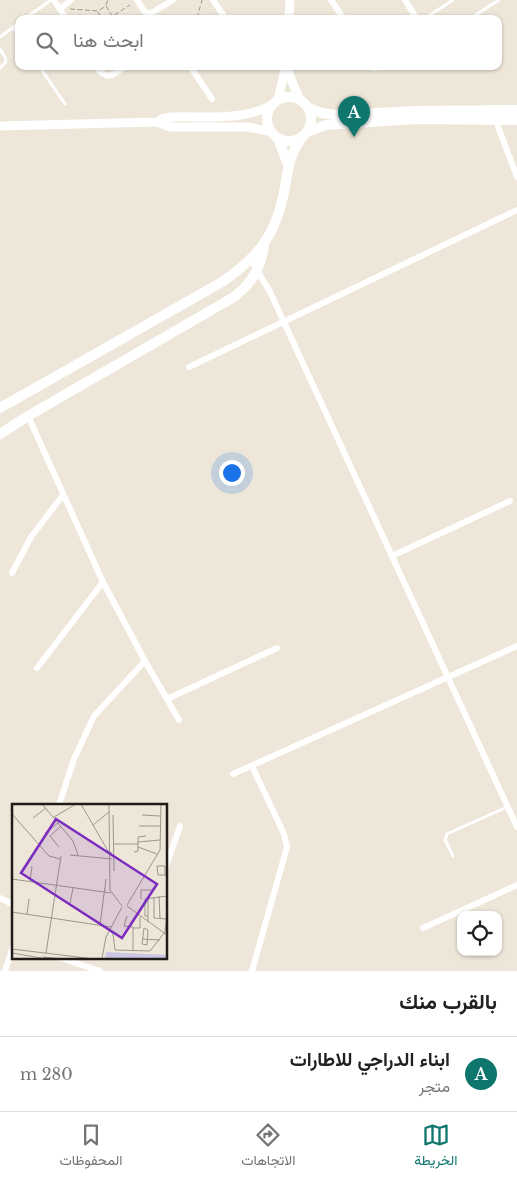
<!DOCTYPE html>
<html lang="ar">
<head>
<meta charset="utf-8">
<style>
	body { margin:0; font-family:"Libre Baskerville",Vazirmatn,serif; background:#f2f2f2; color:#202124; direction:rtl }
	.controls { position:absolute; right:15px; bottom:15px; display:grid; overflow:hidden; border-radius:10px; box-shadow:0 1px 4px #0004 }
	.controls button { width:45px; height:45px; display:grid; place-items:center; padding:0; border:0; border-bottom:1px solid #e0e0e0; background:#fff; color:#202124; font:25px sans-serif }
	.you { position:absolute; left:231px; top:472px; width:18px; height:18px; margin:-12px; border:4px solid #fff; border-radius:50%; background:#1a73e8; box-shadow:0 0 0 8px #1a73e833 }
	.badge { display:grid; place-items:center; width:32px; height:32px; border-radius:50%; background:#0f766e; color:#fff; font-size:16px; font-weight:700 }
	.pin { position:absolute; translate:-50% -41px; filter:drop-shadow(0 1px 2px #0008) }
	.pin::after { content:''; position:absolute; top:26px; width:18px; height:15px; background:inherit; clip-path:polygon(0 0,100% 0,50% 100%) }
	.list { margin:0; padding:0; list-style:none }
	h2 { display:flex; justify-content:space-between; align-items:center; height:65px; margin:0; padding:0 20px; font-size:21px }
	h2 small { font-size:16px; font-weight:400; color:#757577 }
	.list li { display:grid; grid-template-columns:32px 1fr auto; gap:15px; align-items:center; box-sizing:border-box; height:75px; padding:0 20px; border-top:1px solid #e0e0e0 }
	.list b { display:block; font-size:19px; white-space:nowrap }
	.list p { margin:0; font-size:16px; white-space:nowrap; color:#757577 }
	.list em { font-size:16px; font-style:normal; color:#757577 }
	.icon { flex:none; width:28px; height:28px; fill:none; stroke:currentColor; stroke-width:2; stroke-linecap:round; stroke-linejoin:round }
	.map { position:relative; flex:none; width:517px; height:971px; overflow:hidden; direction:ltr }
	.search { position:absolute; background:#fff; box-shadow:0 1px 4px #0004; left:15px; right:15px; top:15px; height:55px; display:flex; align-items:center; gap:12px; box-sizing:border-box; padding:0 18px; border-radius:10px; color:#757577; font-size:19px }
	.sheet { height:140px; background:#fff }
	nav { display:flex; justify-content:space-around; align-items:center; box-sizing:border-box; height:70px; border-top:1px solid #e0e0e0; background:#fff; font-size:14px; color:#757577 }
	nav a { display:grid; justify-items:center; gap:2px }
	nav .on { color:#0f766e }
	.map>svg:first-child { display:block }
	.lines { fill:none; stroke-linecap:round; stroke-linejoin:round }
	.path { stroke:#9d968d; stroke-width:1; stroke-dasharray:5 2.5; stroke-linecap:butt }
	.service { stroke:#fff; stroke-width:3 }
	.minor { stroke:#fff; stroke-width:6 }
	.tertiary { stroke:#fff; stroke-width:9 }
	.primary { stroke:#fff; stroke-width:10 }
	.inset-road { fill:none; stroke:#9c968c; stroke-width:1 }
	.view { fill:#7b2cbf; fill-opacity:0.15; stroke:#7b2cbf; stroke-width:2.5 }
	.inset-edge { fill:none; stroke:#201d18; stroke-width:2.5 }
</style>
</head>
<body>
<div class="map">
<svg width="517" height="971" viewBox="0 0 517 971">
	<rect width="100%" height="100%" fill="#eee6d9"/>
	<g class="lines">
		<g class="path">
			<polyline points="106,5 108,0"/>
			<polyline points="70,9 98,11 106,6 114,19"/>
			<polyline points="98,12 102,19"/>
			<polyline points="159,17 168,19"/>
			<polyline points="197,18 202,0"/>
			<polyline points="108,19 130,5"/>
			<polyline points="191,19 192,17 200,19"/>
		</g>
		<g class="service">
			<polyline points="24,19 51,0"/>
			<polyline points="424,19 453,0"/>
			<polyline points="469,19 499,0"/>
			<polyline points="13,27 19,36"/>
			<polyline points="0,37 19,23"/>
			<polyline points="0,49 5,57 6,62 0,68"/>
			<polyline points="39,66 65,104"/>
			<polyline points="453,856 445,840 447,834 507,807"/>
		</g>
		<g class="minor">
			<polyline points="54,0 66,19"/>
			<polyline points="137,0 144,11 148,14 153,12 173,0"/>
			<polyline points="213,0 226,19"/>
			<polyline points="331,0 344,19"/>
			<polyline points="405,0 417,19"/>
			<polyline points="60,9 71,0"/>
			<polyline points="97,66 100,72 107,76 114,74 126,66"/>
			<polyline points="190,66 212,99"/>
			<polyline points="371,66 375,68 379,66"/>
			<polyline points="496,121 517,177"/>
			<polyline points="251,260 270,292 517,827"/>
			<polyline points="189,367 517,210"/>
			<polyline points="28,416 103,582 145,661 179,720"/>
			<polyline points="392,556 510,501"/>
			<polyline points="12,573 31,537 63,495"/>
			<polyline points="37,668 103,582"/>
			<polyline points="167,699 277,648"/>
			<polyline points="233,774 517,646"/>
			<polyline points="59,805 74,759 94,716 145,661"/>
			<polyline points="166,866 180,826"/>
			<polyline points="0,898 14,905"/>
			<polyline points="423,928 517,885"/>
			<polyline points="58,957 100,971"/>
			<polyline points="5,971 14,944"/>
			<polyline points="252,971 287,847 284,834 252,766"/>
		</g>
		<g class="tertiary">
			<polyline points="289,19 290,0"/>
			<polyline points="287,66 290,77 300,100"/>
			<polyline points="278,100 286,66"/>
			<polyline points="157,122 170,127 248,127 272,132"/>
			<path d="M0,126L157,122L164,118L173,117C206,116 243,121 272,105"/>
		</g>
		<g class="primary">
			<circle cx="289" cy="119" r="22"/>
			<polyline points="308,108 322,113 335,115 416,111 517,110"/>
			<polyline points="307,132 326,125 415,119 517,120"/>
			<polyline points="278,138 288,165"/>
			<path d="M0,408L222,282C260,256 277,233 285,187C289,164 289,157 302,137"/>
			<path d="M0,434L28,416L234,297C252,283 261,268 264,245"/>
		</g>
	</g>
	<g transform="translate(12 804)">
		<rect width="155" height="155" fill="#eee6d9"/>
		<path d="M94,148L155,151V155H93Z" fill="#cac6e3"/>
		<path class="inset-road" d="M30,0L61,37L66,51M69,0L96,47L100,49M97,0L98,86L110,102M0,10L37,52L48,55M101,11L102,67M130,11L148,12M42,13L64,0M21,14L34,4M81,21L97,8M127,22H148M33,29L46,19M126,38L148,36M102,40H126M47,43L38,32L49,22M126,43L145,50M122,48L126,47V33L134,32M58,51L100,55M153,71V62H145L146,71H155M0,75L99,89M18,77L20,62M147,92L148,115M142,93V114L154,115M129,95V86H141M58,99L61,84M115,101L148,46L149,0M115,102L155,131M0,108L99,123M15,110L17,95M115,112L112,122L121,123V147M136,112H133V95L155,92M136,118V94M88,121L94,75M121,124H128V113M132,124L136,126L135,141L130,140ZM98,127L101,130L103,146L138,147L153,128L155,112M130,135L148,136M0,145L82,155M0,149L35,155M34,149L49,52M31,153L52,155M90,154L94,133L110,103"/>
		<path class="view" d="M44,15L145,80L110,134L9,69Z"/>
		<rect width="155" height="155" class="inset-edge"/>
	</g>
</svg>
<div class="controls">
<button><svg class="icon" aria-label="locate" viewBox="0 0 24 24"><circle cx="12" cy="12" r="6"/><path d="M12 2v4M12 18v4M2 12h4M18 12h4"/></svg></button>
</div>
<div class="you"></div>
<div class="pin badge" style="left:354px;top:137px">A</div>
<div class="search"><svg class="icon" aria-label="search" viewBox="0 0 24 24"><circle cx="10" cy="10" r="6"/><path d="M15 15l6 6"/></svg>ابحث هنا</div>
</div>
<section class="sheet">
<h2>بالقرب منك<small></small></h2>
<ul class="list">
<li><span class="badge">A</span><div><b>ابناء الدراجي للاطارات</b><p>متجر</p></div><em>280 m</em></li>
</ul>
</section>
<nav>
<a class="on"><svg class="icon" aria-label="map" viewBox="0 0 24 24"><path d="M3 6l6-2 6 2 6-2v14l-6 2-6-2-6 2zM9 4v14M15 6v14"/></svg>الخريطة</a>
<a><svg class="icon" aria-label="directions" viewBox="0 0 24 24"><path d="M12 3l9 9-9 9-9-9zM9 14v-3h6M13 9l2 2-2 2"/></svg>الاتجاهات</a>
<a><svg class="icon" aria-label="saved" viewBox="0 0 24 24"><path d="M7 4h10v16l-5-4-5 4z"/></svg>المحفوظات</a>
</nav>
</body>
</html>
